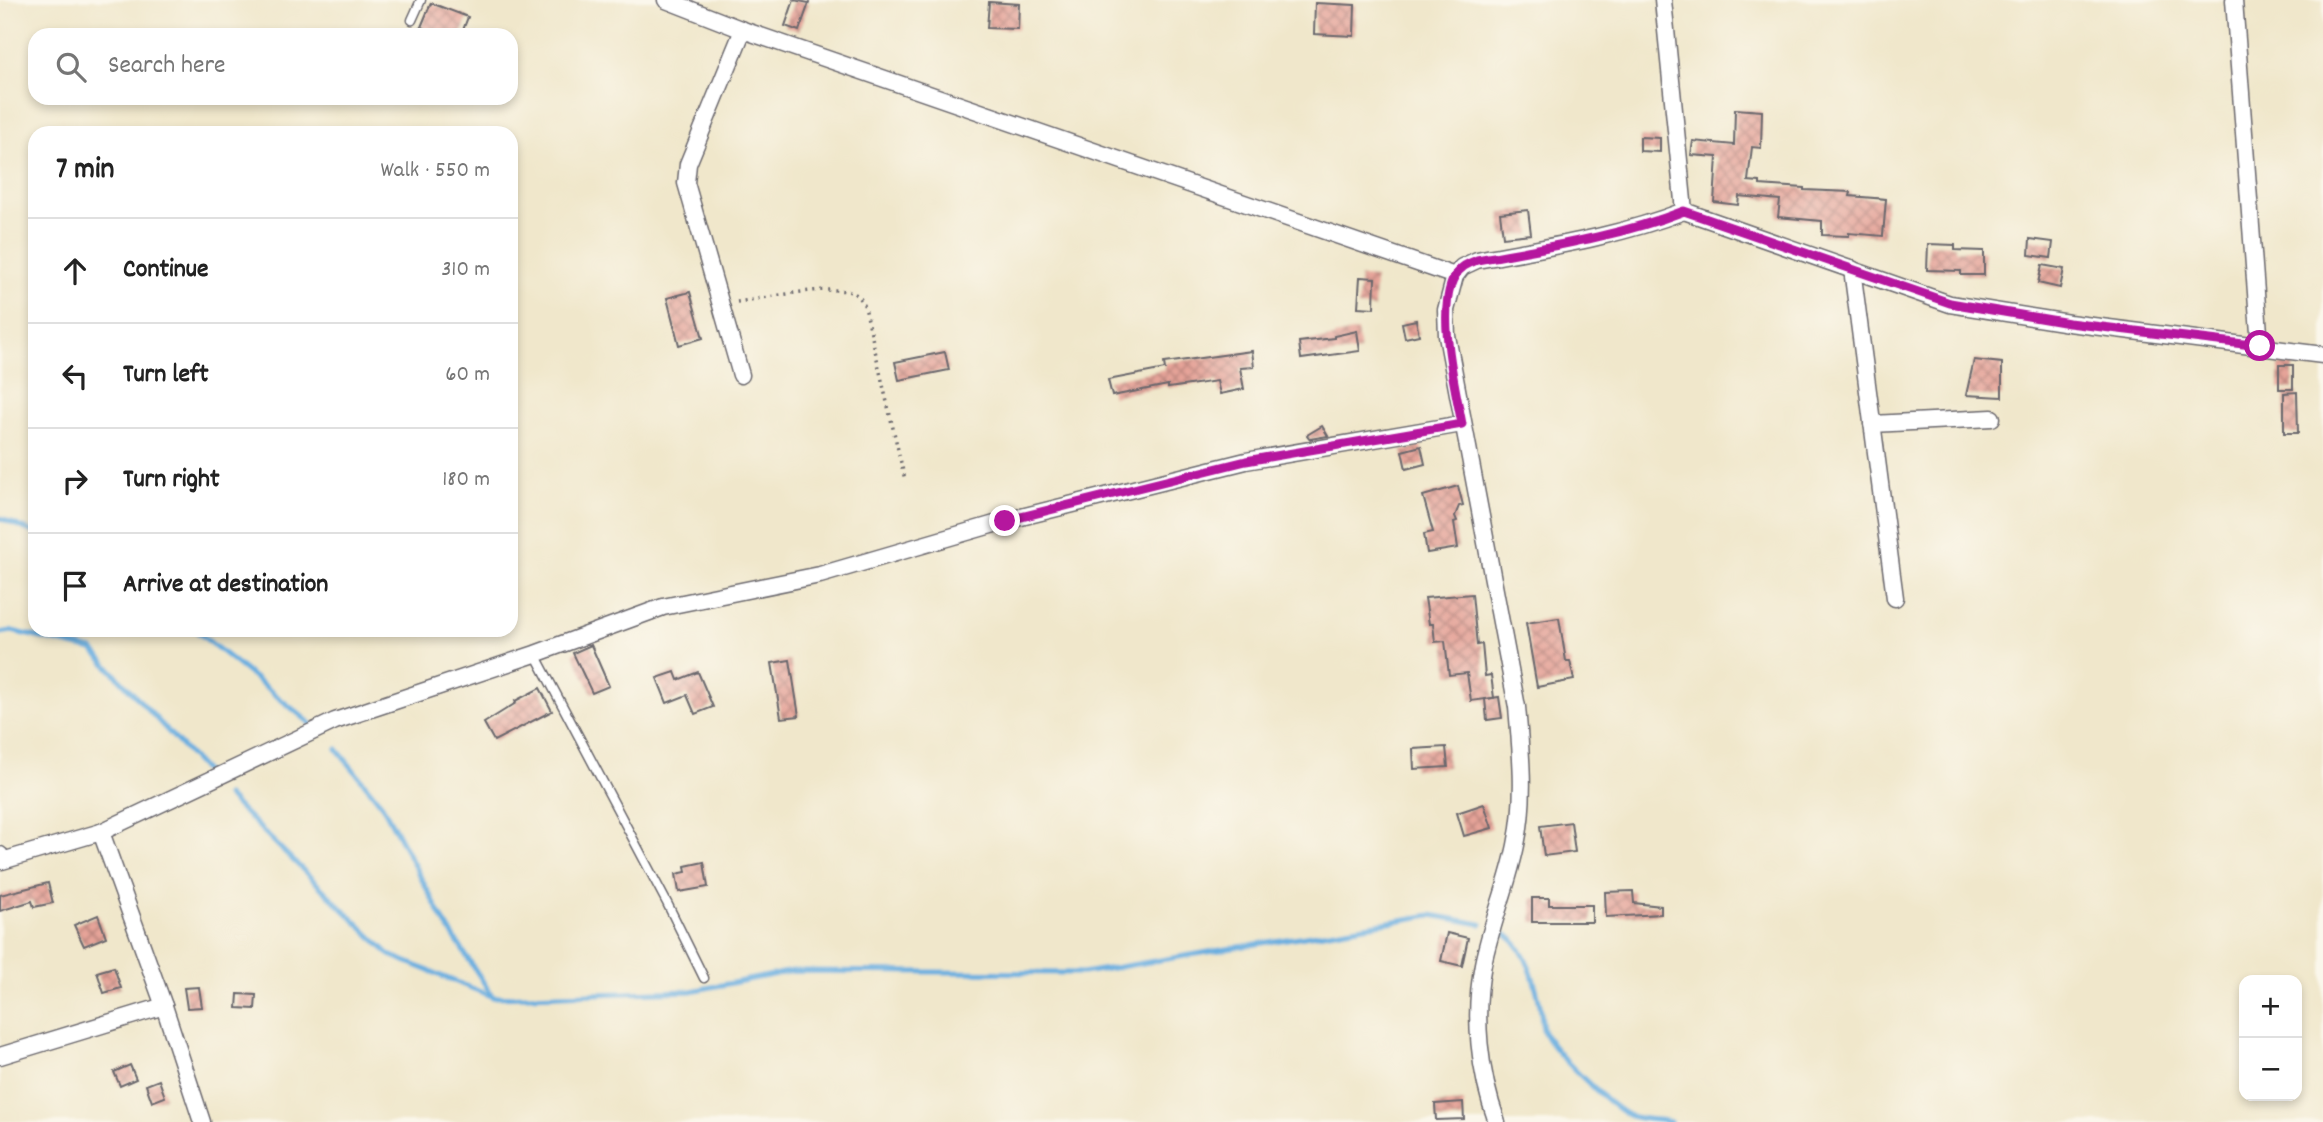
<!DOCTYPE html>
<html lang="en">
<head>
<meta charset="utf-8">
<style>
	body { margin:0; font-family:Dekko,sans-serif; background:#f2f2f2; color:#222 }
	.controls { position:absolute; right:21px; bottom:21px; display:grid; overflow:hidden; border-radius:14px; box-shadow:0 4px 10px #0003 }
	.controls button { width:63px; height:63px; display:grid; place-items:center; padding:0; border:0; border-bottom:2px solid #e0e0e0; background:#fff; color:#222; font:35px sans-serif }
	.stop { position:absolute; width:21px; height:21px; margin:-16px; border:5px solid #b5179e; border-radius:50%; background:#fff }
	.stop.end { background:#b5179e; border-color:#fff; box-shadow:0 2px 7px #0008 }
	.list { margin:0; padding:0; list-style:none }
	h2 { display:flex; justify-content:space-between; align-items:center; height:91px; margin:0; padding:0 28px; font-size:30px }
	h2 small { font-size:23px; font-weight:400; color:#767676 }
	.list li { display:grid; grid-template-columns:46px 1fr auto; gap:21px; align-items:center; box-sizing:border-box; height:105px; padding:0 28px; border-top:2px solid #e0e0e0 }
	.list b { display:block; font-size:26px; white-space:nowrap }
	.list em { font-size:23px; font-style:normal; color:#767676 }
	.icon { flex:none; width:38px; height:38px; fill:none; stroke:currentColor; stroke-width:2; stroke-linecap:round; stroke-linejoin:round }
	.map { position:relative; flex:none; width:2323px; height:1122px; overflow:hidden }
	.search { position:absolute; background:#fff; box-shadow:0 4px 10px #0003; left:28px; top:28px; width:490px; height:77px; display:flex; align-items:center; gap:18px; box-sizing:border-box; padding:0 24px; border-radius:21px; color:#767676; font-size:26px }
	.panel { position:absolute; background:#fff; box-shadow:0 4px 10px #0003; left:28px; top:126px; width:490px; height:511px; border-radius:21px }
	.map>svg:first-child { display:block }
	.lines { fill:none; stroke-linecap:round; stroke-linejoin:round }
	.stream { stroke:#6aafe0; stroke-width:5 }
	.building { fill:url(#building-cross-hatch) }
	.lane-casing { stroke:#6a676d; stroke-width:11 }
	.street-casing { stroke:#6a676d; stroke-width:19 }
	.path { stroke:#6a676d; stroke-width:3.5; stroke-dasharray:2 5; stroke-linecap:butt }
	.lane { stroke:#fff; stroke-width:8 }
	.street { stroke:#fff; stroke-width:16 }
	.route { stroke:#b5179e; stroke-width:9 }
</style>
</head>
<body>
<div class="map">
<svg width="2323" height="1122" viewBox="0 0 2323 1122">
	<defs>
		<pattern id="building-cross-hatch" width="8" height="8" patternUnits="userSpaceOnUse" patternTransform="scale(1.75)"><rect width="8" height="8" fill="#e5a398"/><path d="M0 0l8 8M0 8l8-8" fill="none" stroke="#b9847d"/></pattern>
	</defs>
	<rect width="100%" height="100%" fill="#fbf7ec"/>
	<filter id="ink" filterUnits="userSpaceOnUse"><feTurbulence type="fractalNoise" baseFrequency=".0143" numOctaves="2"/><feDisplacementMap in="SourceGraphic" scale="14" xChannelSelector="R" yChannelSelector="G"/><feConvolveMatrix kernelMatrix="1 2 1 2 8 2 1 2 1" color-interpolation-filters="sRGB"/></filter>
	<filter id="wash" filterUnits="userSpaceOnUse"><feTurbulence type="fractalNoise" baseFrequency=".00686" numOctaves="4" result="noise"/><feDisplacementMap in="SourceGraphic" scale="28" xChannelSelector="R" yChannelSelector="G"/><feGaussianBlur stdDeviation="1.57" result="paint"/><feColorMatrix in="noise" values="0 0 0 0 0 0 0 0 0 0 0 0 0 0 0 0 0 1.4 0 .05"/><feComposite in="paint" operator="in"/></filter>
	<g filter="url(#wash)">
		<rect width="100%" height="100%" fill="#f0e7cb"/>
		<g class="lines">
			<g class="stream">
				<polyline points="0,518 35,533"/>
				<polyline points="195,630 315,727"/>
				<polyline points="0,633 12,631 93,650 211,778"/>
				<polyline points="337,749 382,805 445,923 493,997"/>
				<polyline points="227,796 390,955 493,997 691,991 793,971 1083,973 1431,915 1481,924"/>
				<path d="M1506,934C1527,949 1535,981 1540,1005C1542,1014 1541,1024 1544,1032C1550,1049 1610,1106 1628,1115C1640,1121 1657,1118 1670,1122"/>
			</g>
		</g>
		<g id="blocks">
			<g class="building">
				<polygon points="794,0 809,3 799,31 785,26"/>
				<polygon points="989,2 1019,4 1018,29 987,28"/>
				<polygon points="431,3 468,17 461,35 441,35 421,27"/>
				<polygon points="1315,3 1355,5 1354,36 1314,34"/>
				<polygon points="1735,109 1762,111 1761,148 1752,147 1748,181 1760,182 1760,185 1804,188 1804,190 1851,192 1850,196 1886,199 1883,236 1849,233 1849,236 1822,235 1822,221 1778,217 1780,200 1739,196 1738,205 1714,202 1717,157 1691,155 1693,141 1734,145"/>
				<polygon points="1640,137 1660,138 1660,152 1640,151"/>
				<polygon points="1528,210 1531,234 1503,237 1500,213"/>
				<polygon points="2030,239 2053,242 2051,258 2029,255"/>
				<polygon points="1928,244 1955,245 1955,250 1984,251 1984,275 1961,275 1961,271 1927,270"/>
				<polygon points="2042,265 2064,269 2060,288 2038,283"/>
				<polygon points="1360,277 1375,278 1374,308 1358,307"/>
				<polygon points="690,292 703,338 679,345 667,298"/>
				<polygon points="1416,320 1419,335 1405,338 1402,323"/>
				<polygon points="1357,331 1360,351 1301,359 1299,342 1334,338 1334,336"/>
				<polygon points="1252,351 1254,367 1240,368 1244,389 1220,394 1217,381 1168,388 1168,385 1112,396 1108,380 1165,369 1164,363"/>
				<polygon points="945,352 949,370 899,380 895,362"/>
				<polygon points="1974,360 2002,363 2002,397 1966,395"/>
				<rect x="2279" y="365" width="14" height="24"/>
				<polygon points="2297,392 2298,433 2284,433 2284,393"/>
				<polygon points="1322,426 1328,436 1310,439 1307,435"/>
				<polygon points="1421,446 1425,464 1406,469 1402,451"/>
				<polygon points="1458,486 1463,505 1459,506 1455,516 1457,521 1454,522 1458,548 1427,553 1424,534 1433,532 1423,496"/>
				<polygon points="1472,594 1477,645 1482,644 1485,676 1491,675 1494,698 1471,701 1467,673 1449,675 1445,641 1435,642 1433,624 1429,624 1425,598"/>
				<polygon points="1559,618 1566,661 1570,661 1574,680 1537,687 1526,623"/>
				<polygon points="591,645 609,686 592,693 573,653"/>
				<polygon points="790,660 799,716 781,718 772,663"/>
				<polygon points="675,672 678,680 698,672 713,707 695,714 687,695 667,703 657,678"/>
				<polygon points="540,688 552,711 494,741 484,723 516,703 515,701"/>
				<polygon points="1499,697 1502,718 1487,720 1485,699"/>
				<polygon points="1446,747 1448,767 1414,769 1413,749"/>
				<polygon points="1484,804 1492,828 1464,836 1457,813"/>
				<polygon points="1571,822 1575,852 1544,856 1540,826"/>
				<polygon points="704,862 708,887 679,892 676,874 686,872 685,866"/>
				<polygon points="48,883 53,903 34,907 32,901 0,911 0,895"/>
				<polygon points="1633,891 1634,903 1661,906 1661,914 1606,917 1605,892"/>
				<polygon points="1532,898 1549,898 1549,905 1592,905 1592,922 1532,922"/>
				<polygon points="98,915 106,937 84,946 74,925"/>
				<polygon points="1447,933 1468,938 1462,966 1441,961"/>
				<polygon points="114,967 121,988 104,993 97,972"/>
				<polygon points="199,987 202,1007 187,1008 184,988"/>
				<polygon points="238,994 256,995 255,1009 237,1008"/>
				<polygon points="130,1065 136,1079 120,1086 114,1072"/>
				<polygon points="159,1080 165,1097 152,1102 146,1085"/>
				<polygon points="1463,1102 1464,1119 1436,1120 1435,1104"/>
			</g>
		</g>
	</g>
	<g filter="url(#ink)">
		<use href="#blocks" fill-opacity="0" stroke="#6a676d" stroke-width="2"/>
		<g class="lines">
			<defs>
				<g id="lane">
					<polyline points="412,20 421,0"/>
					<polyline points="535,654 667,903 704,978"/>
				</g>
				<g id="street">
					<polyline points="666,0 743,30 1455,276"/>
					<polyline points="2234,0 2260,346"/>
					<polyline points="1684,211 1950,304 2069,323 2323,355"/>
					<polyline points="1852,269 1895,598"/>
					<polyline points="741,375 686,183 688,164 743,30"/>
					<polyline points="1872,424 1992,418"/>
					<polyline points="101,832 335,721 535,654 663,607 820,575 1005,521 1246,461 1462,424"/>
					<polyline points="0,855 2,861 101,832 164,1006 202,1122"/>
					<polyline points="0,1056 164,1006"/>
					<path d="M1497,1122C1479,1072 1473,1016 1483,964C1491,924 1508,885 1516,845C1526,799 1521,753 1517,707L1447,336L1446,310L1455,276L1462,267L1477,260C1548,247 1617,237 1684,211L1663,0"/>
				</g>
			</defs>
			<use href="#lane" class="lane-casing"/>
			<use href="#street" class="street-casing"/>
			<path class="path" d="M737,302C766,298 824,285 851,292C859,295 862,300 865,307L905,480"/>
			<use href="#lane" class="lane"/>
			<use href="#street" class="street"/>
		</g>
	</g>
	<g class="lines" filter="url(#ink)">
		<path class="route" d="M1005,521L1246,461L1462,424C1456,390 1430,290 1463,267C1467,264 1473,262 1477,260C1548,247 1617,237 1684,211L1950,303L2069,323L2260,346"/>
	</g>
</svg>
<div class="controls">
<button>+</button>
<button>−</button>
</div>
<div class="stop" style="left:2260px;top:346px"></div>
<div class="stop end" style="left:1005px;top:521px"></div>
<div class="search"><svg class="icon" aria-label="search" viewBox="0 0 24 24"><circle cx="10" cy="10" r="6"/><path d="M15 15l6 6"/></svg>Search here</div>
<section class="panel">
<h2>7 min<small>Walk · 550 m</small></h2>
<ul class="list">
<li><svg class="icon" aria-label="ahead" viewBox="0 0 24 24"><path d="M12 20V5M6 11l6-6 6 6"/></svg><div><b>Continue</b></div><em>310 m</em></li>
<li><svg class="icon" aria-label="left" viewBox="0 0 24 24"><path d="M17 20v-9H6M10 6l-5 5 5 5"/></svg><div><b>Turn left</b></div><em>60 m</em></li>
<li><svg class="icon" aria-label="right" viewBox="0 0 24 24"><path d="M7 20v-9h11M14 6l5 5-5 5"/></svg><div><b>Turn right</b></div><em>180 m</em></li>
<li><svg class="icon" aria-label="arrive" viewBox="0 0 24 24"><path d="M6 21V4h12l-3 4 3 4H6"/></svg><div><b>Arrive at destination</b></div></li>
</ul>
</section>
</div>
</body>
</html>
